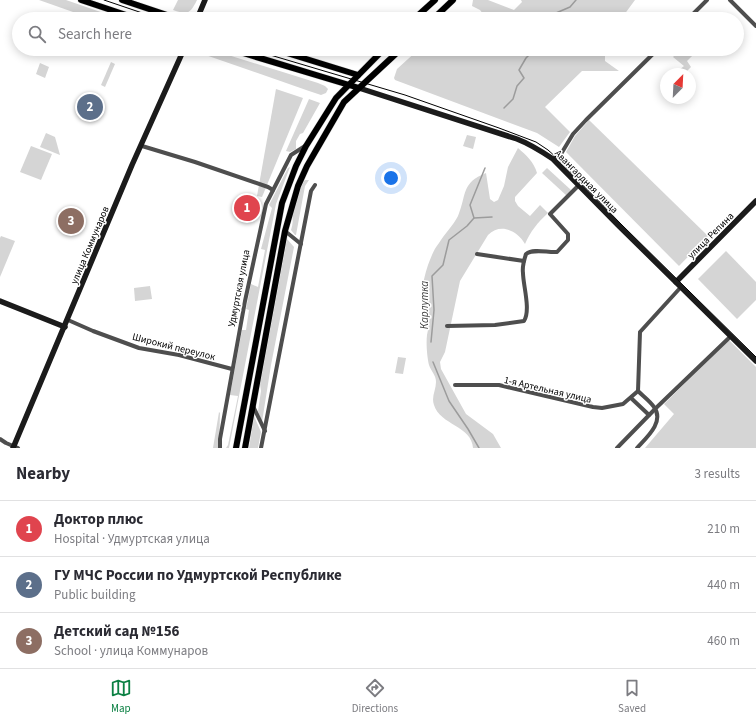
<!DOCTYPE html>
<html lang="en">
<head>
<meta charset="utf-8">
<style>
	body { margin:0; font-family:"Source Sans 3",sans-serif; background:#f2f2f3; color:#2b2b33 }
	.compass { position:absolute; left:660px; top:68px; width:36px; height:36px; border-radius:50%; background:#fff; box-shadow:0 2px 10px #0003; rotate:24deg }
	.you { position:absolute; left:391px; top:178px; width:14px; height:14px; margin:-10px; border:3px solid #fff; border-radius:50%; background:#1a73e8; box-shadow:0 0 0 6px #1a73e833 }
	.badge { display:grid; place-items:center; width:26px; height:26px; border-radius:50%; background:#0b8043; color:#fff; font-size:13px; font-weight:700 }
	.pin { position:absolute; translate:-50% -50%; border:2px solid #fff; box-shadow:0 1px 4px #0006 }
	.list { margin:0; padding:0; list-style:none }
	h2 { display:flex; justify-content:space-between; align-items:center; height:52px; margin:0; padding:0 16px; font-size:17px }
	h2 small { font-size:13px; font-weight:400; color:#7c7c81 }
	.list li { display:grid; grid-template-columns:26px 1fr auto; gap:12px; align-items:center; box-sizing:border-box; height:56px; padding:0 16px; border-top:1px solid #e1e1e2 }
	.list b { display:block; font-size:15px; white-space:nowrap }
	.list p { margin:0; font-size:13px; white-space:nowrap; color:#7c7c81 }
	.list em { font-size:13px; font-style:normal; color:#7c7c81 }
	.icon { flex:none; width:22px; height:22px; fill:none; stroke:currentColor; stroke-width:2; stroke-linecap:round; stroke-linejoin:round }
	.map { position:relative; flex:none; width:756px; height:448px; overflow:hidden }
	.search { position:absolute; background:#fff; box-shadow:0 2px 10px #0003; left:12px; right:12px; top:12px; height:44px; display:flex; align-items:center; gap:10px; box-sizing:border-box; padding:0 14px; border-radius:22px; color:#7c7c81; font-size:15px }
	.sheet { height:220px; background:#fff }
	nav { display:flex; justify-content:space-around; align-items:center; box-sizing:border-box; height:56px; border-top:1px solid #e1e1e2; background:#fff; font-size:11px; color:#7c7c81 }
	nav a { display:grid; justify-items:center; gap:2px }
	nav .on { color:#0b8043 }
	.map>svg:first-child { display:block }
	.green { fill:#d5d5d5 }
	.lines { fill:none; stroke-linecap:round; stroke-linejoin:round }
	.stream { stroke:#9c9c9c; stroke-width:1.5 }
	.primary-casing { stroke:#dbdbdb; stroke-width:7 }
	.street { stroke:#4e4e4e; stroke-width:4 }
	.secondary { stroke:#1b1b1b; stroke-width:5.5 }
	.primary { stroke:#000; stroke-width:6 }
	.tram { stroke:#000; stroke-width:1 }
	.labels { text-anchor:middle; stroke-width:3; stroke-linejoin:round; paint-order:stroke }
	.street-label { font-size:10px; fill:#000; stroke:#fff }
	.water-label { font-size:11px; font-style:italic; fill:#3d3d3d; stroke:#fff }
</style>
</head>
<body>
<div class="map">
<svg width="756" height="448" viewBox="0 0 756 448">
	<rect width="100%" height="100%" fill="#fff"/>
	<g class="green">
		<polygon points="39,0 66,0 121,19 100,19 80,12 73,12"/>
		<path d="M178,0H197C190,14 188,15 173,10Z"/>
		<polygon points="473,0 488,0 514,10 522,2 521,0 635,0 621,19 487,19 480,10 472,6"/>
		<polygon points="195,49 209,49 318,83 325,86 328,89 326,93 321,95 309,91 194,51"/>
		<polygon points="419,49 446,49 452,55 459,49 471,55 478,49 605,49 605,61 619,71 582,71 545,107 570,132 559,147 537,133 395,80 394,78 397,69"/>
		<polygon points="681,49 708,49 706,51 708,53 704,56 698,50 687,61 691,67 684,74 681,74 678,71 684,66 673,57"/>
		<polygon points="111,62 115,64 105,87 101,85"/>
		<polygon points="40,63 49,67 45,78 36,74"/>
		<polygon points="276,89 303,98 262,197 257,196"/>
		<polygon points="309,99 320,103 303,133 300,134 296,141 296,149 290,152 286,151"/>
		<polygon points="589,120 708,236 679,266 566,152 575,136"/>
		<polygon points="46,133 55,137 60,155 40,147"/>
		<polygon points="467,135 476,137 473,149 463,146"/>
		<polygon points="31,146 52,154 41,180 20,172"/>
		<path d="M518,148C526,155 534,162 537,173L515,197V201L518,206L530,216L540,205L548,213C537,223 531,231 525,244C517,230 500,223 488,235L460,281L445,352L440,362L441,369L466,414L493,434L501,448H473C472,426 440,425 434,405C431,397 436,390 436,382C436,375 431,371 429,365C427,357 426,343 427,335C428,330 429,325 429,320C429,314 424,309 422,303C420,293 425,274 428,265C431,257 434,249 439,243C445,233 453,226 458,216C467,194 461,183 486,173L490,199L494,202L498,200L504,186L508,167Z"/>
		<polygon points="290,167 276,204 229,448 226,448 228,445 238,396 230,395 242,330 246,330 249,310 246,309 251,284 258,287 265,250 261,249 272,208 269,205 288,168"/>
		<polygon points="547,168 571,190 567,196 542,173"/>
		<path d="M305,180H309L305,186L296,235H295L291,230C293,224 293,220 292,214C292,207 300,186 305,180Z"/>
		<polygon points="1,236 15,241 0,277 0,238"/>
		<polygon points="287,239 294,247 271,365 262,422 258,411 261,391 260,384"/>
		<polygon points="726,251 756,282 756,300 737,319 698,279"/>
		<polygon points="150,286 152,299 135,301 134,288"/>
		<polygon points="729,340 756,367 756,448 645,448 674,414 664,404"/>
		<polygon points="398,357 406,358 403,374 395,373"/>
		<polygon points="219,412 220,413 219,448 213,448"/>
		<polygon points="254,416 261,432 258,448 249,448"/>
	</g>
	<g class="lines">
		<g class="stream">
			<polyline points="553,19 556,13 570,7 576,0"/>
			<polyline points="504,108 513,99 517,86 524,78 519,70 526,58 535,49"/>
			<polyline points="474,218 492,217"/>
			<polyline points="431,342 434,310 432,276 443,265 449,240 467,226 474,218 470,205 485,168"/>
			<polyline points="433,362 449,401 468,429 479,448"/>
		</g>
		<defs>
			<g id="primary">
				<polyline points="81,0 138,19"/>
				<polyline points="122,0 179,19"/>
				<polyline points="414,19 435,0"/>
				<polyline points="433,19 453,0"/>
				<polyline points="230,49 359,88"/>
				<polyline points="274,49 358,75"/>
				<polyline points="390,49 393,52 397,52"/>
				<polyline points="236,448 282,203 296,166 306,146 336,98 384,49"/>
				<polyline points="245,448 285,231 298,186 307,166 344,102 401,49"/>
			</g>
		</defs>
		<use href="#primary" class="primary-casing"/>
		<g class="street">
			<polyline points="730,0 756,26"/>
			<polyline points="688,19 707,0"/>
			<polyline points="142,146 195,162 268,187 273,190"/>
			<polyline points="553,159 561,154 573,134 586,120 658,49"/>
			<polyline points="285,231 301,244"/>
			<polyline points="477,254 524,261"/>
			<polyline points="68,320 93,331 139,348 179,355 232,369"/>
			<path d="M447,326L495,325L524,321C531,310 523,285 523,273C522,266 524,260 526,254C534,248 548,253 557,252L568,240V234L550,214L579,185"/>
			<path d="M455,385H499L593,407L602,408L623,404L638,391C643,396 650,401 654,407C665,422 646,438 637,448"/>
			<polyline points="638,391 640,332 681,287"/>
			<polyline points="631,398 649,415"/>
			<polyline points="253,406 265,431"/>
			<polyline points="0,439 6,443 18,448"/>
			<polyline points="220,448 220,439 245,301 266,204 291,155 305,146"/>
			<polyline points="261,448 311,191 315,185"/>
			<polyline points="617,448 656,408 731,336"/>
		</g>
		<g class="secondary">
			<polyline points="197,19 205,0"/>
			<path d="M359,88L517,139C530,144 541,151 553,159L618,225L756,361"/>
			<polyline points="676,282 756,201"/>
			<polyline points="0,301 65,327"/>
			<polyline points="13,448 132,165 184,49"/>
		</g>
		<use href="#primary" class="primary"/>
		<g class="tram">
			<polyline points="104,0 160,19"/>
			<polyline points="250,49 405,95 499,128 536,142 548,150 557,158 620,223 756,357"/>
		</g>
	</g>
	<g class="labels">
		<g class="street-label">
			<text transform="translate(587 181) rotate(45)" y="4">Авангардная улица</text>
			<text transform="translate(710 235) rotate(-45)" y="4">улица Репина</text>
			<text transform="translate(89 245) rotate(-67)" y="4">улица Коммунаров</text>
			<text transform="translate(238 288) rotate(-79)" y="4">Удмуртская улица</text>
			<text transform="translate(174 346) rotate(14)" y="4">Широкий переулок</text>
			<text transform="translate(548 389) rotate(13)" y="4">1-я Артельная улица</text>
		</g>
		<g class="water-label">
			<text transform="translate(424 305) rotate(-90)" y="4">Карлутка</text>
		</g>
	</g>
</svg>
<svg class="compass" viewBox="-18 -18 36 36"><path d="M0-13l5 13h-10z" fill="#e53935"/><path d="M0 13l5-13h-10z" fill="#7c7c81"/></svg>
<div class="you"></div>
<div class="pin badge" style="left:247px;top:208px;background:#e0444e">1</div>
<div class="pin badge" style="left:90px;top:107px;background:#5c6f8a">2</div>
<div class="pin badge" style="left:71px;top:221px;background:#8d6e63">3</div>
<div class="search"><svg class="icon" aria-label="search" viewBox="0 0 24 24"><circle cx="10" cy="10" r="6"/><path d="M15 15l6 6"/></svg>Search here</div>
</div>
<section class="sheet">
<h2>Nearby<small>3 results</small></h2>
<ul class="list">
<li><span class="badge" style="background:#e0444e">1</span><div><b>Доктор плюс</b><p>Hospital · Удмуртская улица</p></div><em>210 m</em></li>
<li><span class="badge" style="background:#5c6f8a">2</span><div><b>ГУ МЧС России по Удмуртской Республике</b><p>Public building</p></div><em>440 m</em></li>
<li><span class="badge" style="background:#8d6e63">3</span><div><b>Детский сад №156</b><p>School · улица Коммунаров</p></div><em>460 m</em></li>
</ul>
</section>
<nav>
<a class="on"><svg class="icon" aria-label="map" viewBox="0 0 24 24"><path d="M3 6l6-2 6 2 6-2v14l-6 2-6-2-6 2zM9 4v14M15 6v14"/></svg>Map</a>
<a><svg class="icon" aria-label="directions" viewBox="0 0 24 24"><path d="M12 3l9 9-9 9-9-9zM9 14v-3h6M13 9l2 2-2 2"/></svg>Directions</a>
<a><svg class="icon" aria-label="saved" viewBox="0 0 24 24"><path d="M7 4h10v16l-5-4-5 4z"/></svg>Saved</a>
</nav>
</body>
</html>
